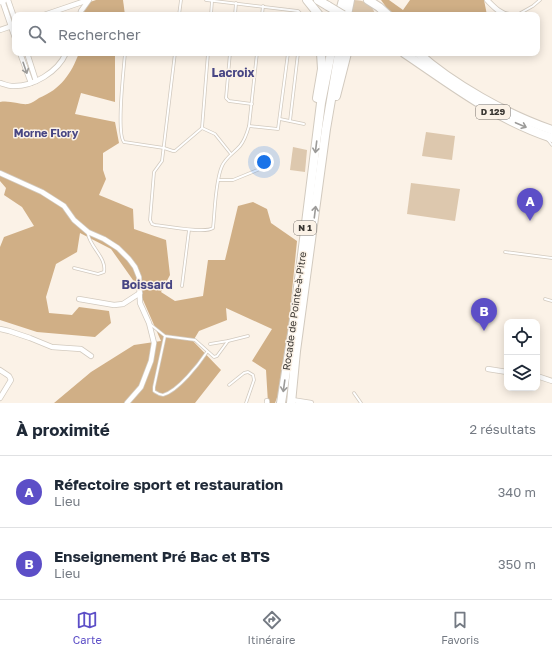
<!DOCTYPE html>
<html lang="fr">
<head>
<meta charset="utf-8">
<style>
	body { margin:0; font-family:"Golos Text",sans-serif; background:#f6f6f7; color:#1f2937 }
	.controls { position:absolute; right:12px; bottom:12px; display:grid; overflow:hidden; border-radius:8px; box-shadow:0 2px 10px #0003 }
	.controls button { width:36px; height:36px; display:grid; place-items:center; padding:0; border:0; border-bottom:1px solid #e0e1e3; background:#fff; color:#1f2937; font:20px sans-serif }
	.you { position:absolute; left:264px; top:162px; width:14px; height:14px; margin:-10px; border:3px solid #fff; border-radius:50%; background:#1a73e8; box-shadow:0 0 0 6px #1a73e833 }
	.badge { display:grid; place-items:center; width:26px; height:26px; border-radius:50%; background:#5c4ec7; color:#fff; font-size:13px; font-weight:700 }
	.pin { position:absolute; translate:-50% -33px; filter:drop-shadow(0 1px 2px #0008) }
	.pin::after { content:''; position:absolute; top:21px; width:14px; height:12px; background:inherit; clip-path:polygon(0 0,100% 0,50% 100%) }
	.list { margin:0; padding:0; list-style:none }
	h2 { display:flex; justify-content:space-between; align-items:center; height:52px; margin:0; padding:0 16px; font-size:17px }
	h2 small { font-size:13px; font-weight:400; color:#747a83 }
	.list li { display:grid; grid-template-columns:26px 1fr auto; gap:12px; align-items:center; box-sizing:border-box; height:72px; padding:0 16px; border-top:1px solid #e0e1e3 }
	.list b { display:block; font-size:15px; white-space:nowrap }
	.list p { margin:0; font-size:13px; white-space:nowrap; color:#747a83 }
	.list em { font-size:13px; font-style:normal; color:#747a83 }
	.icon { flex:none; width:22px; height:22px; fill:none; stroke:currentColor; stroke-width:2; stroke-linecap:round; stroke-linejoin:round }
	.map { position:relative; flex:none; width:552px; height:403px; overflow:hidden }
	.search { position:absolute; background:#fff; box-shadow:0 2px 10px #0003; left:12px; right:12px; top:12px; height:44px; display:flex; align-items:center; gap:10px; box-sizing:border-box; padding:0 14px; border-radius:8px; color:#747a83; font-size:15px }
	.sheet { height:196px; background:#fff }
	nav { display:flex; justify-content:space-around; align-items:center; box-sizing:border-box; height:56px; border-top:1px solid #e0e1e3; background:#fff; font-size:11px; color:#747a83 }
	nav a { display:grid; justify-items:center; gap:2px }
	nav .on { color:#5c4ec7 }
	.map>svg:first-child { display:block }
	.green { fill:#ddc8ae }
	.forest { fill:#d0af86 }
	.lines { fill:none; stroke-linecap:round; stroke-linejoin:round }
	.lane-casing { stroke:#d2cabf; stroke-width:3.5 }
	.street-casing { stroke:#d2cabf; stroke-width:6 }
	.primary-casing { stroke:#d2cabf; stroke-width:8 }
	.highway-casing { stroke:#d2cabf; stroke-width:10 }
	.lane { stroke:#fff; stroke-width:2 }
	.street { stroke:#fff; stroke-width:4.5 }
	.primary { stroke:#fff; stroke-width:7 }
	.highway { stroke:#fff; stroke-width:8 }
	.highway-bridge-casing { stroke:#d2cabf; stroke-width:10; stroke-linecap:butt }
	.highway-bridge { stroke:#fff; stroke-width:8 }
	.oneway { stroke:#9c9b99 }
	.labels { text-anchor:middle; stroke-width:3; stroke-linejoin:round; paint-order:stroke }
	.shield { fill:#fbf2e7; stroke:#746f69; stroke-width:1 }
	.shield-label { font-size:9px; font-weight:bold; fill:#3a3733 }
	.street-label { font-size:10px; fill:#3a3733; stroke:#fbf2e7 }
	.neighbourhood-label { font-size:11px; font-weight:bold; fill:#484684; stroke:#fbf2e7 }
	.quarter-label { font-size:12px; font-weight:bold; fill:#484684; stroke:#fbf2e7 }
</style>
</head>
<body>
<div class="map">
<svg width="552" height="403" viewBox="0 0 552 403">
	<rect width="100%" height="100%" fill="#fbf2e7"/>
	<g class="green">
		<path d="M353,0C364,0 373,4 375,15H350Z"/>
		<polygon points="426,132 455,136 452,160 422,156"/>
		<polygon points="293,147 307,150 305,172 290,170"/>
		<polygon points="411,183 460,189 455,221 407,214"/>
	</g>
	<g class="forest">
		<polygon points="96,0 123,0 125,15 82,15 90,2"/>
		<polygon points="381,0 389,0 403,10 410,0 484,0 487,15 392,15"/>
		<path d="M79,53H115V102L81,93L75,114L115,122L119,143L103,153V170L106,179L99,195L133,209L134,229L166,240L170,275L161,292L175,301L203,296L208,260H225L238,206L253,202L267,209L271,223L297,241L283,382L275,403H268L266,370L252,361L272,329L226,308L227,320L199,331L193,341L221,370L195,403H54L91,372L134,345L161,341L140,293V290L111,249L80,233L77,252L56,264L46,297L49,313L72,315L79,307L109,311L111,323L95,337L37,332L0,320V247L4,237L34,226L22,207L4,195L6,188L0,181V102C10,100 20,105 28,104C32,103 36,100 39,98C61,89 71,74 79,53Z"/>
	</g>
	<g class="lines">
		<defs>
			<g id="lane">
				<polyline points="206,0 298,11 302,15"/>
				<polyline points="179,15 181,0"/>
				<polyline points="211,15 212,1"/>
				<polyline points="235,15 236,3"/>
				<polyline points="262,15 263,6"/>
				<polyline points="517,15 533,6 540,0"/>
				<path d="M125,53C124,68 116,133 124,142L164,148L173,151H175L202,128L208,53"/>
				<path d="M175,53L162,161L154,172L150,220L152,224L155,225C166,226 205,234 213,228C215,211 215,182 222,166C226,157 234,153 240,146C245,140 247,133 249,126L257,53"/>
				<polyline points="230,53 226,98 229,101 252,104"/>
				<polyline points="280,119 304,124"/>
				<polyline points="290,121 298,53"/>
				<polyline points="249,126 278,129 288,53"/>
				<polyline points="202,128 215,134 231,154"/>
				<polyline points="548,140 552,145"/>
				<polyline points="219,180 233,180 260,169"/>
				<polyline points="505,252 552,258"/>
				<path d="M74,268L98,274L104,272C107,258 90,247 88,234"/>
				<polyline points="182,286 189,230"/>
				<polyline points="545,299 552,301"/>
				<polyline points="150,324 165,336 195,340 214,357 217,356 228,341"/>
				<path d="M165,336L154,387V391C157,393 159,395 163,395C178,391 199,364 207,352"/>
				<polyline points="210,344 228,341 248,336"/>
				<polyline points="229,385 244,373 248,372 253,375 254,380 246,403"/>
				<polyline points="354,393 361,403"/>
			</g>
			<g id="street">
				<polyline points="2,0 15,38"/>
				<polyline points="8,0 15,20"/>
				<path d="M487,0C493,6 500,14 509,15"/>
				<polyline points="44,15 88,0"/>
				<polyline points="80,15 81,11 89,0"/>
				<polyline points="0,30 15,25"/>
				<polyline points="20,53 31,83"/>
				<polyline points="27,53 36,81"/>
				<path d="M0,83C4,84 8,86 12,86C33,87 58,72 66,53"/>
				<polyline points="0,173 42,192 64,206 74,220 88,232 104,239 118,248 129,259 135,267 139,277 140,303 149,323 154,343 151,361 141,387 127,403"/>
				<polyline points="79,299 114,305 123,304 140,293"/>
				<polyline points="0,329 9,331 30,338 52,347 81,349 91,356"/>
				<polyline points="488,369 507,372"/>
				<polyline points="0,370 9,376 11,380 0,398"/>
				<polyline points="537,376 552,381"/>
				<polyline points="292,400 311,403"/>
				<polyline points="267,403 267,401"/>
			</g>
			<polyline id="primary" points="0,1 3,0"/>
			<g id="highway">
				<polyline points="307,0 319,15"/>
				<polyline points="318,0 328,6"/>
				<polyline points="368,0 379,7 388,15"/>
				<polyline points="339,15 343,0"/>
				<polyline points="347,15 350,0"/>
				<path d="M404,53C453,86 495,119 552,138"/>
				<path d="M418,53C452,84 508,115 552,130"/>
				<polyline points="336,96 347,53"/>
				<polyline points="317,98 322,69 321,53"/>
				<polyline points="281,403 293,327 321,103 331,53"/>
				<polyline points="291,403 296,351 326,129 339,53"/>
			</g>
		</defs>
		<use href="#lane" class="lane-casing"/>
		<use href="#street" class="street-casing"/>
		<use href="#primary" class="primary-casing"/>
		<use href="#highway" class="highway-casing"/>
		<use href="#lane" class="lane"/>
		<use href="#street" class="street"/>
		<use href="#primary" class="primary"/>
		<use href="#highway" class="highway"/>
		<defs>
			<polyline id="highway-bridge" points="328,6 343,15"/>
		</defs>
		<use href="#highway-bridge" class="highway-bridge-casing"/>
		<use href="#highway-bridge" class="highway-bridge"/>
	</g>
	<defs><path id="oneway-shaft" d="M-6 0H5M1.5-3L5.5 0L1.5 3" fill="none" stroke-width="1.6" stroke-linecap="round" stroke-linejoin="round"/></defs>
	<g class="oneway">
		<use href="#oneway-shaft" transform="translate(25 68) rotate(71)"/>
		<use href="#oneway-shaft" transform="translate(521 125) rotate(23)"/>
		<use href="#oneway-shaft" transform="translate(316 147) rotate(97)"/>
		<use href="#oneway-shaft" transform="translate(315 212) rotate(-83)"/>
		<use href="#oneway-shaft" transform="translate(284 386) rotate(98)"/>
	</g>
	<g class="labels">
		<g class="shield">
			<rect x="476" y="105" width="34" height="14" rx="3"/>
			<rect x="294" y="221" width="22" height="14" rx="3"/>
		</g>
		<g class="shield-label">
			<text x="493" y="115">D 129</text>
			<text x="305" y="231">N 1</text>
		</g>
		<g class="street-label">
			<text transform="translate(294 311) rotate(-82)" y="4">Rocade de Pointe-à-Pitre</text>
		</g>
		<g class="neighbourhood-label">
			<text x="46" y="137">Morne Flory</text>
		</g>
		<g class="quarter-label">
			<text x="233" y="77">Lacroix</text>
			<text x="147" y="289">Boissard</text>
		</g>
	</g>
</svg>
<div class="controls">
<button><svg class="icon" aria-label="locate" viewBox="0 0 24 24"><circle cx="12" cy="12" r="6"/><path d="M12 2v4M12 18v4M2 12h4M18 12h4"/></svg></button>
<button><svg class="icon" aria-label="layers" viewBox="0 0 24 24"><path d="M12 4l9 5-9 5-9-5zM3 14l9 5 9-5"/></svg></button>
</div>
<div class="you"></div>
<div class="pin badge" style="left:530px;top:221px">A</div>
<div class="pin badge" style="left:484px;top:331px">B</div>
<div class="search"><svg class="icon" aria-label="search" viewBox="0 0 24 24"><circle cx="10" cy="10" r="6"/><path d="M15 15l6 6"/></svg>Rechercher</div>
</div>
<section class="sheet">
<h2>À proximité<small>2 résultats</small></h2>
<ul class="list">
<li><span class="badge">A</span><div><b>Réfectoire sport et restauration</b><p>Lieu</p></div><em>340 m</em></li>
<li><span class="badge">B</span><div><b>Enseignement Pré Bac et BTS</b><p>Lieu</p></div><em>350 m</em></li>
</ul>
</section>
<nav>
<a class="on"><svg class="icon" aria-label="map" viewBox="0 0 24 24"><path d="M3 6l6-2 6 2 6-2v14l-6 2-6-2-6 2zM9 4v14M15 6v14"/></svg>Carte</a>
<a><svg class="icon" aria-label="directions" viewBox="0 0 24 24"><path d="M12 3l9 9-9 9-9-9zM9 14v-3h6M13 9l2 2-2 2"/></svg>Itinéraire</a>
<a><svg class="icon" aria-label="saved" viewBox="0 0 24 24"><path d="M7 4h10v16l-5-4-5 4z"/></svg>Favoris</a>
</nav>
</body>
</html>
